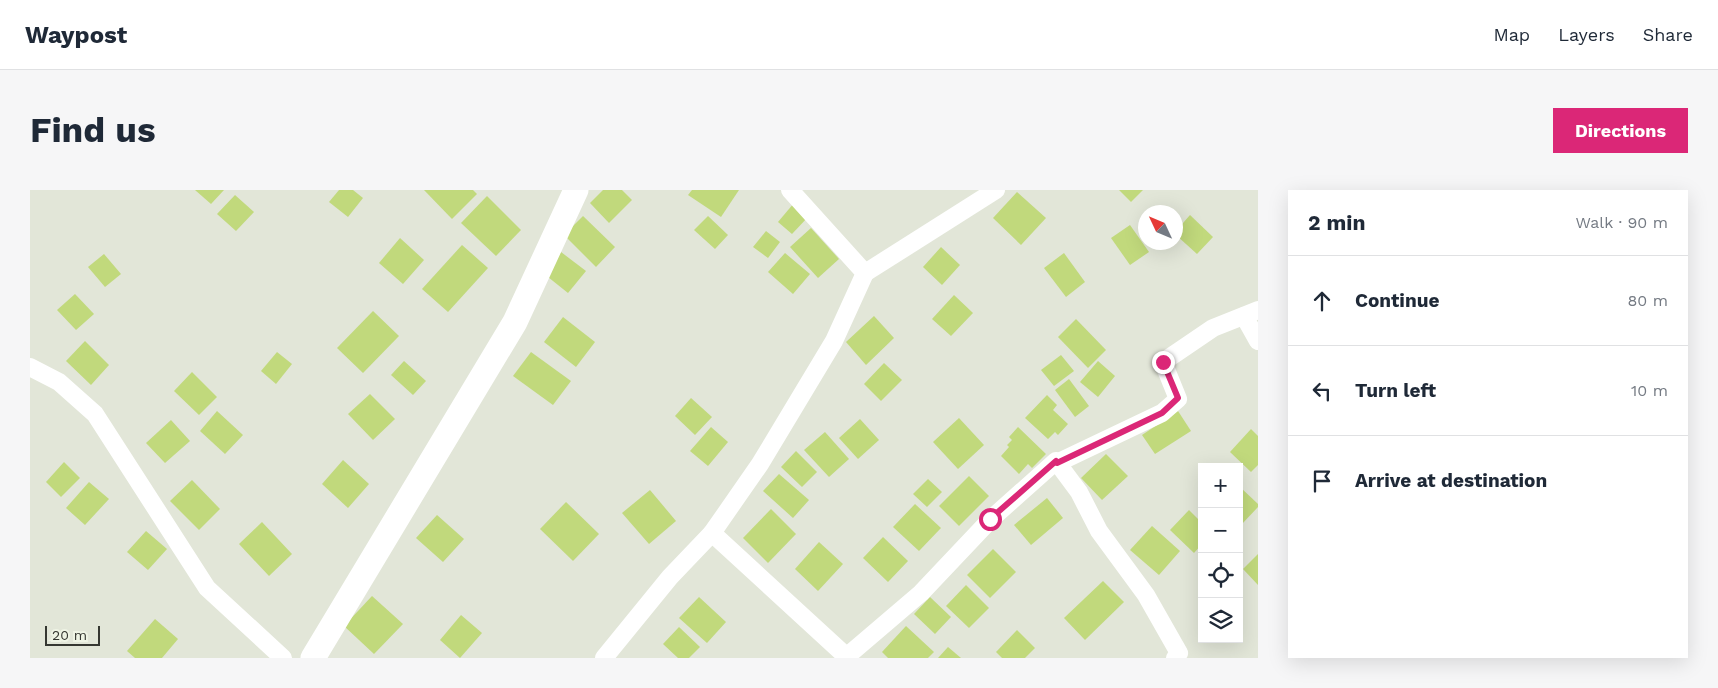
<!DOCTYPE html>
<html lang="en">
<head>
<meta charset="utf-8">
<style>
	body { margin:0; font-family:"Work Sans",sans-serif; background:#f6f6f7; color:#1f2937 }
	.controls { position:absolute; right:15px; bottom:15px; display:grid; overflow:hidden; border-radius:0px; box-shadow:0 5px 20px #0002 }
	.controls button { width:45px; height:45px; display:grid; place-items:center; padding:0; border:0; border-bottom:1px solid #e0e1e3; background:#fff; color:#1f2937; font:25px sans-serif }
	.compass { position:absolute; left:1108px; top:15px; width:45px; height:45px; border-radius:50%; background:#fff; box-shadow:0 5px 20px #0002; rotate:314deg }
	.scale { position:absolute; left:15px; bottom:12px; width:55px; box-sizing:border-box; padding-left:5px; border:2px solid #353731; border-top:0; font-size:14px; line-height:18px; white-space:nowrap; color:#353731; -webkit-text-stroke:4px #eff4e5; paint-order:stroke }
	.stop { position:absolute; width:15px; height:15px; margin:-11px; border:4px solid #db2777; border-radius:50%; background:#fff }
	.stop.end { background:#db2777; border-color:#fff; box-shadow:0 1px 5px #0008 }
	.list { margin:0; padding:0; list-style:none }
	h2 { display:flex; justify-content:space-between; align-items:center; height:65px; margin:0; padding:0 20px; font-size:21px }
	h2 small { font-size:16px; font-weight:400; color:#747a83 }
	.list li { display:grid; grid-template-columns:32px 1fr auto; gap:15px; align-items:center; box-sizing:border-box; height:90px; padding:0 20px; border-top:1px solid #e0e1e3 }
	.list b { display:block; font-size:19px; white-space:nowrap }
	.list em { font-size:16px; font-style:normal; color:#747a83 }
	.icon { flex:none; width:28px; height:28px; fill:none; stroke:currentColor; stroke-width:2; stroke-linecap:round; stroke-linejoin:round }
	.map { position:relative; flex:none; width:1228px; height:468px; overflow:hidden; border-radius:0px }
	header { display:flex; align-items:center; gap:30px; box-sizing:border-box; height:70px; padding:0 25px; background:#fff; border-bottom:1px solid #e0e1e3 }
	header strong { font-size:24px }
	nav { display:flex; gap:28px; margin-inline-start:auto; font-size:18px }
	.intro { display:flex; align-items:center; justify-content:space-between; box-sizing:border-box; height:120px; padding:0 30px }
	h1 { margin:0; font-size:35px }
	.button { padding:12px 22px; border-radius:0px; background:#db2777; color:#fff; font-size:18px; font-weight:700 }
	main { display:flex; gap:30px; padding:0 30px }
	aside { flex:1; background:#fff; border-radius:0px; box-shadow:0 5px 20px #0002 }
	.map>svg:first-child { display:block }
	.building { fill:#c1d97c }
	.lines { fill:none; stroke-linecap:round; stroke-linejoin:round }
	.minor { stroke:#fff; stroke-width:18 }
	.secondary { stroke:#fff; stroke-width:25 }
	.route { stroke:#db2777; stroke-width:6 }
</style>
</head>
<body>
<header>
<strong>Waypost</strong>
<nav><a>Map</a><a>Layers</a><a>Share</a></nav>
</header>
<div class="intro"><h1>Find us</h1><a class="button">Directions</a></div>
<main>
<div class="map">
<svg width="1228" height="468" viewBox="0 0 1228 468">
	<rect width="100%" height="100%" fill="#e2e6d8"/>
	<g class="building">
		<polygon points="165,0 194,0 181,14"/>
		<polygon points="309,0 323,0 333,8 318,27 299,12"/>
		<polygon points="394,0 443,0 447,4 422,29"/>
		<polygon points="573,0 592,0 602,10 579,33 560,13"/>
		<polygon points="662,0 709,0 691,27 658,5"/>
		<polygon points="1089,0 1113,0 1101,12"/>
		<polygon points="987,2 1016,28 991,55 963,28"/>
		<polygon points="205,5 224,22 206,41 187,24"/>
		<polygon points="457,6 491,40 466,66 431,33"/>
		<polygon points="764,13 779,26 762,44 748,32"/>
		<polygon points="1160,25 1183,47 1167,64 1146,45 1146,41"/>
		<polygon points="553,26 585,57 566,77 534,45"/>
		<polygon points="678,26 698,45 685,59 664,40"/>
		<polygon points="1100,35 1119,62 1100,75 1081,48"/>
		<polygon points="781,38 809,69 788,88 760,57"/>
		<polygon points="736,41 750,52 738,68 723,57"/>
		<polygon points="370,48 394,70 373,94 349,73"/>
		<polygon points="432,55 458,78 418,122 392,99"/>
		<polygon points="911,57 930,75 912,95 893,77"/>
		<polygon points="531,62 556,81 538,103 513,83"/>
		<polygon points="755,63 780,84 763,104 738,82"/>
		<polygon points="1034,63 1055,92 1036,107 1014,78"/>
		<polygon points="74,64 91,84 75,97 58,77"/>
		<polygon points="45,104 64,124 46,140 27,120"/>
		<polygon points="924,105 943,123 921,146 902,129"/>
		<polygon points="343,121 369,146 333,183 307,158"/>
		<polygon points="844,126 864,148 836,175 816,152"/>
		<polygon points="533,127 565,152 546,177 514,152"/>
		<polygon points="1046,129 1076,160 1058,178 1028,147"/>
		<polygon points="55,151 79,175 61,195 36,171"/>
		<polygon points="247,162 262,174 246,194 231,181"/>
		<polygon points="501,162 541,191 523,215 483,186"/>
		<polygon points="1031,165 1044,181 1024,196 1011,180"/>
		<polygon points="374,171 396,191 383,205 361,185"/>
		<polygon points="1068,171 1085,186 1068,207 1050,192"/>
		<polygon points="854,173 872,190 851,211 834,194"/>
		<polygon points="162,182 187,207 169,225 144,201"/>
		<polygon points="1039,189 1059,216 1045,227 1025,200"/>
		<polygon points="340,204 365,229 343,250 318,224"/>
		<polygon points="1017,205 1027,215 1023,220 1038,234 1028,245 1025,242 1018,249 995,228"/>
		<polygon points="661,208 682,227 665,245 645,226"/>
		<polygon points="187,221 213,245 195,264 170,241"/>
		<polygon points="1148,221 1161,241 1125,264 1112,245"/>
		<polygon points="929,228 954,255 928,279 903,252"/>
		<polygon points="830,229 849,250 828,269 809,248"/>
		<polygon points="141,230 160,251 135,273 116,253"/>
		<polygon points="681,237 698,252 678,276 660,261"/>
		<polygon points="988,237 1016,264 1002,278 998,274 989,284 971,266 979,257 977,255 982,250 979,247"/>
		<polygon points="1221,239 1228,246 1228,275 1221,282 1200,262"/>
		<polygon points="795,242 819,269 799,287 774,260"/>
		<polygon points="766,261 787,282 772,297 751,277"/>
		<polygon points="1076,264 1098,286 1072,310 1051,288"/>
		<polygon points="313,270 339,294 318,318 292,294"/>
		<polygon points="34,272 50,288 31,307 16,292"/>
		<polygon points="749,284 779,310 763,328 733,301"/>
		<polygon points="939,286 959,306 929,336 909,316"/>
		<polygon points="898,289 912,302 897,317 883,304"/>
		<polygon points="162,290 190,319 169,340 140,311"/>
		<polygon points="59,292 79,309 55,335 36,318"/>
		<polygon points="1209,296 1228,314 1228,317 1212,334 1209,331"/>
		<polygon points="620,300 646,331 619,354 592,323"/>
		<polygon points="1017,308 1033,328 1001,355 984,335"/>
		<polygon points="536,312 569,344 543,371 510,339"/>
		<polygon points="885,314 911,338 889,361 863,337"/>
		<polygon points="741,319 766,344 738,373 713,348"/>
		<polygon points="1159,320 1172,333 1172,354 1164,363 1140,340"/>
		<polygon points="407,325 434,349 413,372 386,348"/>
		<polygon points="232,332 262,364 239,386 209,354"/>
		<polygon points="1122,336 1150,361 1129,385 1100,360"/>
		<polygon points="116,341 137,359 118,380 97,362"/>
		<polygon points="853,347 878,371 858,392 833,368"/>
		<polygon points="789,352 813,374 788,401 765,379"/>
		<polygon points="963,359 986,382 960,408 937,385"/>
		<polygon points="1228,364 1228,395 1213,379"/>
		<polygon points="1073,391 1094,412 1055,450 1034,428"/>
		<polygon points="936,395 959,418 939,438 916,416"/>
		<polygon points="342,406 373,434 344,464 314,436"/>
		<polygon points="669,407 696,432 677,453 649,428"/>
		<polygon points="900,407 921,427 905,444 884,424"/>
		<polygon points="431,425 452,443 430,468 410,450"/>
		<polygon points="125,429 148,449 132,468 105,468 97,461"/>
		<polygon points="876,436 904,462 898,468 858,468 852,462"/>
		<polygon points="649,437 670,457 659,468 648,468 633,454"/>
		<polygon points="987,440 1005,458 995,468 972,468 966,462"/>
		<polygon points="918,457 931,468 908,468"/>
	</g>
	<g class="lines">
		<g class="minor">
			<polyline points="835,83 966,0"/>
			<polyline points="1214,126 1228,151"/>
			<polyline points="0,177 29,192 65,224 177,398 253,468"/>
			<polyline points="1027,273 1132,223 1148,209 1133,172 1183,138 1228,120"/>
			<polyline points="682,343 730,274 804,151 835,83 760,0"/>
			<polyline points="816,467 891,403 961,329 1026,271 1049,302 1069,341 1116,405 1149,463 1145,468"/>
			<polyline points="574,468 640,387 682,343 818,468"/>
		</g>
		<polyline class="secondary" points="283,468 485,132 546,0"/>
	</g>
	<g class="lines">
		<polyline class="route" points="960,329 1026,271 1027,273 1132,223 1148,208 1133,172"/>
	</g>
</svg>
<div class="controls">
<button>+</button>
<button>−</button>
<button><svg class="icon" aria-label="locate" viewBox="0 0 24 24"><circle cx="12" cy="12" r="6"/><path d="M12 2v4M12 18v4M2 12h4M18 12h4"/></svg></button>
<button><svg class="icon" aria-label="layers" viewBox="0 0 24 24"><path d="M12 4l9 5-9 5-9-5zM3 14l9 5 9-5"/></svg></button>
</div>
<svg class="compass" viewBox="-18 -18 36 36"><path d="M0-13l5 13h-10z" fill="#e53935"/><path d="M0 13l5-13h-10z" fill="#747a83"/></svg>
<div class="scale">20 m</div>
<div class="stop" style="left:960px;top:329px"></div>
<div class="stop end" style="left:1133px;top:172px"></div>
</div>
<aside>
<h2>2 min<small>Walk · 90 m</small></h2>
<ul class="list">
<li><svg class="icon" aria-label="ahead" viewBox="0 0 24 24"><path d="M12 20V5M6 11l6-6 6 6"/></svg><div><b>Continue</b></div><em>80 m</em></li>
<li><svg class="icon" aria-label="left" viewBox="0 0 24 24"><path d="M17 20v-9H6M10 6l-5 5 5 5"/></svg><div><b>Turn left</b></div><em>10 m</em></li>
<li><svg class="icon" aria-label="arrive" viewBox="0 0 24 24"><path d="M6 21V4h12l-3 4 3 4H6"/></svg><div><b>Arrive at destination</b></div></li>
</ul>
</aside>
</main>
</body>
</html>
